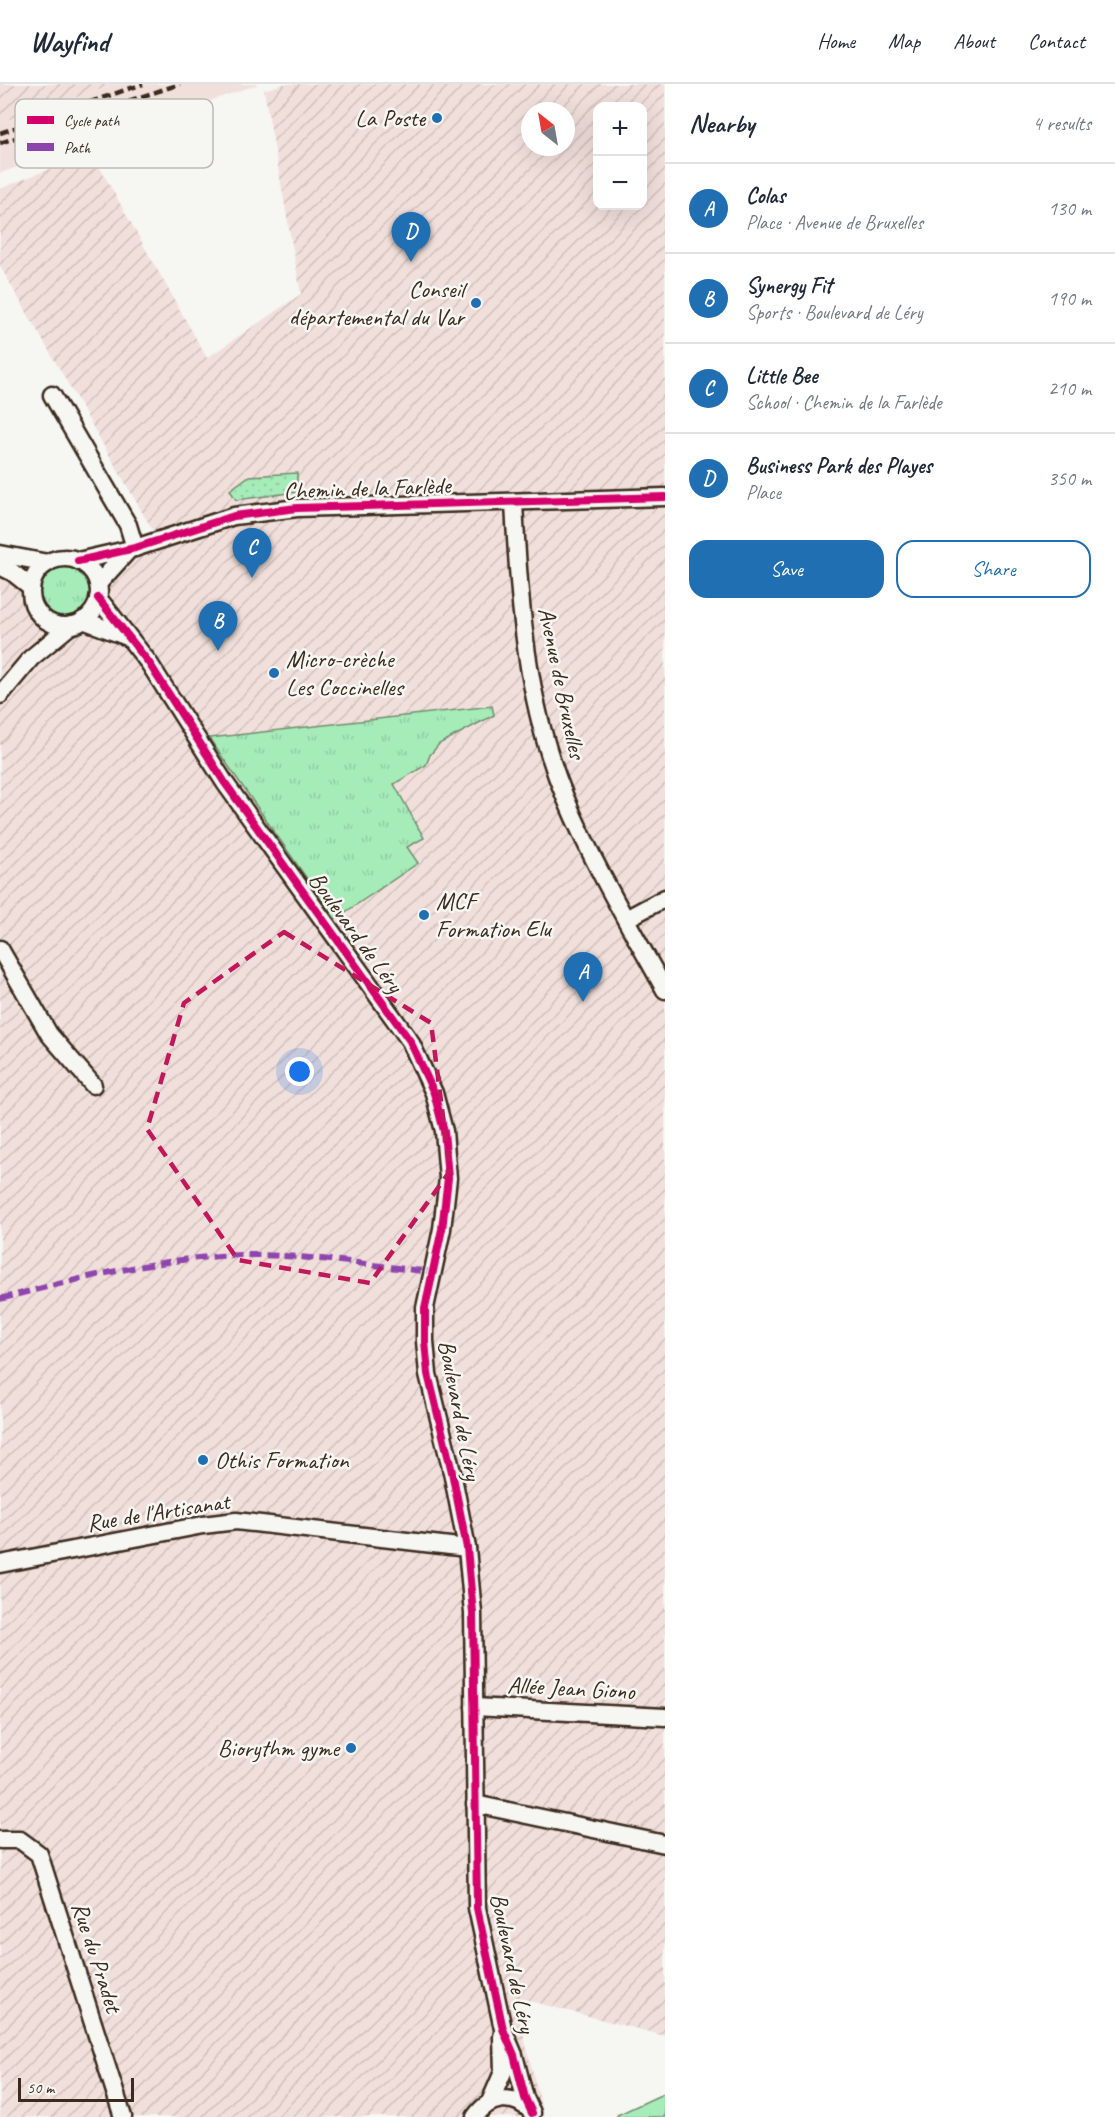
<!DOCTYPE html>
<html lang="en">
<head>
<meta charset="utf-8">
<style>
	body { margin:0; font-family:Caveat,sans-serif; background:#f6f6f7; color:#1f2937 }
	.controls { position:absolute; right:18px; top:18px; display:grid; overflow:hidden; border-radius:12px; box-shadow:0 6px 24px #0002 }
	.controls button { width:54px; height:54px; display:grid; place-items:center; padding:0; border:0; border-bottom:2px solid #e0e1e3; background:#fff; color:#1f2937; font:30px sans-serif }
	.compass { position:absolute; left:521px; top:18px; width:54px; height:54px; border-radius:50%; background:#fff; box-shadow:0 6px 24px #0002; rotate:329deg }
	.scale { position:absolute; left:18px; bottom:15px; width:116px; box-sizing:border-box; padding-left:6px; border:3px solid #3b2a1e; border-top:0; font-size:16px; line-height:21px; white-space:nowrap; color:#3b2a1e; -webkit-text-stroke:4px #f6f6f2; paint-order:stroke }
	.you { position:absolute; left:300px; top:988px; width:21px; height:21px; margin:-15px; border:4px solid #fff; border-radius:50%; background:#1a73e8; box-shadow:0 0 0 9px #1a73e833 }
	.badge { display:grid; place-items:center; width:39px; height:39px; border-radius:50%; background:#1f6fb2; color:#fff; font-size:20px; font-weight:700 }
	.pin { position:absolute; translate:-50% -50px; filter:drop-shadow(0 2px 3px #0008) }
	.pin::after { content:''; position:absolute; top:32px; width:21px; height:18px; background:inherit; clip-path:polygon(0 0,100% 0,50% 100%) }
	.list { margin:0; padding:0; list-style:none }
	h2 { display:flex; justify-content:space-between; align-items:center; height:78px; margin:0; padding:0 24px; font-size:26px }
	h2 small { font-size:20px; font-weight:400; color:#747a83 }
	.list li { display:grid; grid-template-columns:39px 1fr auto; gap:18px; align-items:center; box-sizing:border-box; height:90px; padding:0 24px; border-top:2px solid #e0e1e3 }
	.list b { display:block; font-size:22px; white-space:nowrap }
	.list p { margin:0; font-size:20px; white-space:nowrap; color:#747a83 }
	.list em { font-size:20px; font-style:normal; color:#747a83 }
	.actions { display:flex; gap:12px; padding:18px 24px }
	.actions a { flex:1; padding:14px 0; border:2px solid #1f6fb2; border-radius:18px; text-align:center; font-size:21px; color:#1f6fb2 }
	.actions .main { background:#1f6fb2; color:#fff }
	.map { position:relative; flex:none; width:665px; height:2033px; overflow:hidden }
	header { display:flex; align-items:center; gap:36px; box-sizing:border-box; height:84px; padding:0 30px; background:#fff; border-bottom:2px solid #e0e1e3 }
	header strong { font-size:28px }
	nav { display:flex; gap:33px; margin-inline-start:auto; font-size:21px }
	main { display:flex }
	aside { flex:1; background:#fff }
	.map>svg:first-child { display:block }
	.built { fill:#f1dfdb }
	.industrial { fill:url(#industrial-furrows); fill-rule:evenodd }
	.grass { fill:url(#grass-tufts); stroke:#708b6c; stroke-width:1.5 }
	.garden { fill:url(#garden-dots); stroke:#708b6c; stroke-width:1.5 }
	.pitch { fill:#a6ecb9; stroke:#708b6c; stroke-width:1.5 }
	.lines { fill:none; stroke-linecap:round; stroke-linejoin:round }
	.minor-casing { stroke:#3b2a1e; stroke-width:21 }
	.minor { stroke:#f6f6f2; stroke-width:16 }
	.rail { stroke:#3b2a1e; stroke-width:4.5; stroke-dasharray:9 4.5; stroke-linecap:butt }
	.quiet { stroke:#8e44ad; stroke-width:6; stroke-dasharray:12 6; stroke-linecap:butt }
	.cycleway-casing { stroke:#f6f6f2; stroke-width:11 }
	.cycleway { stroke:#d6006c; stroke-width:8 }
	.marked { fill:none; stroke:#c2185b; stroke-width:4.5; stroke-dasharray:12 8; stroke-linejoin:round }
	.poi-dot { fill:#1f6fb2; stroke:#f6f6f2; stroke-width:2 }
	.labels { text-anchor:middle; stroke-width:5; stroke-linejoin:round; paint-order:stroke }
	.poi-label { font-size:24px; fill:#3b2a1e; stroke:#f6f6f2; text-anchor:end }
	.street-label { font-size:24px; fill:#3b2a1e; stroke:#f6f6f2 }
	.key { fill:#f6f6f2; stroke:#beb9b2; stroke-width:1.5 }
	.key-label { font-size:16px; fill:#3b2a1e }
</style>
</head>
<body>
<header>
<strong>Wayfind</strong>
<nav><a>Home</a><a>Map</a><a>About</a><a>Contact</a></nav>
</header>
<main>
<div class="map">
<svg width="665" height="2033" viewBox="0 0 665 2033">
	<defs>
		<pattern id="industrial-furrows" width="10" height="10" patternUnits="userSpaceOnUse" patternTransform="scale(1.5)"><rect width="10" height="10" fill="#f1dfdb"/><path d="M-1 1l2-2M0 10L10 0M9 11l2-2" fill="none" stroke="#d0c0bc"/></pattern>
		<pattern id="grass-tufts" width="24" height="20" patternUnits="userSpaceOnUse" patternTransform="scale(1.5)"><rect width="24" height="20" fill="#a6ecb9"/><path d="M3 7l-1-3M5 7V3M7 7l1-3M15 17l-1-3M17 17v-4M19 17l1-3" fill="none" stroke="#90cb9f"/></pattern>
		<pattern id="garden-dots" width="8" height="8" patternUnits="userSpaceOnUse" patternTransform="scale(1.5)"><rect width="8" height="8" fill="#a6ecb9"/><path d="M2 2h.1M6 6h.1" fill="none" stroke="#90cb9f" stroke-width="1.8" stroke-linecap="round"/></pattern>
	</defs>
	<rect width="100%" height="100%" fill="#f6f6f2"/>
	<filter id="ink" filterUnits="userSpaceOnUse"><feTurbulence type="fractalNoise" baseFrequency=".0167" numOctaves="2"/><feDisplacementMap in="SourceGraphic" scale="12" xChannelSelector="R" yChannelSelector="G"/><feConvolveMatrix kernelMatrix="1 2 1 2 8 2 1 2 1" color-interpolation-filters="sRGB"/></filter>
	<g filter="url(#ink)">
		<polygon class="built" points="117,0 259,0 0,89 0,38"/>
		<g class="industrial">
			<polygon points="0,0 117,0 0,38"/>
			<path d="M283,0H665V1952L514,1913L544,2033H0V486L12,489L121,481L163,464L0,182V105L91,68L207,274L301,210L264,6ZM598,22H642V122H598ZM530,27H566V63H530Z"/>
		</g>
		<g class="grass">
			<circle cx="64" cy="507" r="33"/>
			<polygon points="492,622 494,631 439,660 430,671 426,681 394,700 424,754 407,763 418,779 335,835 209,654"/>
		</g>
		<polygon class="garden" points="297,389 297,408 236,416 230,406 249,392"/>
		<polygon class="pitch" points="665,2009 665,2033 618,2033 617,2031"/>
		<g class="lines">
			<defs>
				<g id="minor">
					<polyline points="52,311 128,441 135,464"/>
					<path d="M514,419C519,518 526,620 565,713C593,780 630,843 665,906"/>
					<polyline points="0,470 48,479"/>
					<circle cx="65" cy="508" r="34"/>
					<polyline points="78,477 135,464 234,432 297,424 665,413"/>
					<polyline points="0,482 12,488 31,503"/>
					<polyline points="98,500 127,468"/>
					<polyline points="98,514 149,579 225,699 410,957 434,1009 444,1047 448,1094 442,1145 425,1224 425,1257 428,1290 452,1388 467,1464 473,1529 477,1824 503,1945 514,1971 525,2014 532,2029"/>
					<polyline points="83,536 125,552"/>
					<polyline points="0,611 31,574 71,541"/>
					<polyline points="626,835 665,814"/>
					<polyline points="0,865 49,950 93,1001"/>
					<polyline points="0,1480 203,1441 236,1437 467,1464"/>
					<polyline points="474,1623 665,1633"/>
					<polyline points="475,1720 665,1760"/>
					<polyline points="0,1756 20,1756 39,1770 123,2033"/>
					<polyline points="490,2018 503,1988 502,1952"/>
					<path d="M475,2033C489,2012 513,2009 531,2027"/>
				</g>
			</defs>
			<use href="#minor" class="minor-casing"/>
			<use href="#minor" class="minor"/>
			<g class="rail">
				<polyline points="0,49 143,0"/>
				<polyline points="0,59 180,0"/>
			</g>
			<path class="quiet" d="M0,1215C72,1196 145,1178 219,1172C290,1167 363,1181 433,1188"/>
			<defs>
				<g id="cycleway">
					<polyline points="78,477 135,464 234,432 297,424 665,413"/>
					<polyline points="98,514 149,579 225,699 410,957 434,1009 444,1047 448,1094 442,1145 425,1224 425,1257 428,1290 452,1388 467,1464 473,1529 477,1824 503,1945 514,1971 525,2014 532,2029"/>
				</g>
			</defs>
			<use href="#cycleway" class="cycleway-casing"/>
			<use href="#cycleway" class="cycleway"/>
		</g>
	</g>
	<path class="marked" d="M284,848L431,939L450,1087L370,1199L238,1176L147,1045L184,919Z"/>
	<g class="poi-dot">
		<circle cx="437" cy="34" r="6"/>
		<circle cx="476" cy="219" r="6"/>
		<circle cx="274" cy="589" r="6"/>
		<circle cx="424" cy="831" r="6"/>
		<circle cx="203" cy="1376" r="6"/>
		<circle cx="351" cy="1664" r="6"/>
	</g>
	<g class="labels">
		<g class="poi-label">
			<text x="425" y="42">La Poste</text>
			<text x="464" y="213">Conseil<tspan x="464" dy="28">départemental du Var</tspan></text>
			<text x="286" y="583" text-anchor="start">Micro-crèche<tspan x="286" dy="28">Les Coccinelles</tspan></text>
			<text x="436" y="825" text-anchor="start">MCF<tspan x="436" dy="28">Formation Elu</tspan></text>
			<text x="215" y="1384" text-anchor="start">Othis Formation</text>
			<text x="339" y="1672">Biorythm gyme</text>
		</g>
		<g class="street-label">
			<text transform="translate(367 404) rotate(-2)" y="8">Chemin de la Farlède</text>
			<text transform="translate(562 599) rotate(78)" y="8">Avenue de Bruxelles</text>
			<text transform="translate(356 848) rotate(54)" y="8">Boulevard de Léry</text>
			<text transform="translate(460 1326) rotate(79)" y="8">Boulevard de Léry</text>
			<text transform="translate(158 1428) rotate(-9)" y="8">Rue de l'Artisanat</text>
			<text transform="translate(571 1604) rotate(3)" y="8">Allée Jean Giono</text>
			<text transform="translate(97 1873) rotate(72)" y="8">Rue du Pradet</text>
			<text transform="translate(513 1879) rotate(78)" y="8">Boulevard de Léry</text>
		</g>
	</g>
	<rect x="15" y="15" width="198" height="69" rx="9" class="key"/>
	<rect x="27" y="32" width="27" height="8" fill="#d6006c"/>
	<rect x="27" y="59" width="27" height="8" fill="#8e44ad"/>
	<g class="key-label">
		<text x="64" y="42">Cycle path</text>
		<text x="64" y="69">Path</text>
	</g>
</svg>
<div class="controls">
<button>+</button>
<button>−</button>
</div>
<svg class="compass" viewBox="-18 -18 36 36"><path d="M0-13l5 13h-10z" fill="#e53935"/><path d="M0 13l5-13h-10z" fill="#747a83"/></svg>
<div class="scale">50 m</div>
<div class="you"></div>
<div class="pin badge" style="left:583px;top:918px">A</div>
<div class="pin badge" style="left:218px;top:567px">B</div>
<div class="pin badge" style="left:252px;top:494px">C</div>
<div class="pin badge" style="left:411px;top:178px">D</div>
</div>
<aside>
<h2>Nearby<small>4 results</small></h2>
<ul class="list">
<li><span class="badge">A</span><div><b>Colas</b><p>Place · Avenue de Bruxelles</p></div><em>130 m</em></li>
<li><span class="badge">B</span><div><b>Synergy Fit</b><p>Sports · Boulevard de Léry</p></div><em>190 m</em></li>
<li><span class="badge">C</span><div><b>Little Bee</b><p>School · Chemin de la Farlède</p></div><em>210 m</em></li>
<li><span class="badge">D</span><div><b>Business Park des Playes</b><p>Place</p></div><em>350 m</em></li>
</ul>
<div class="actions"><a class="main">Save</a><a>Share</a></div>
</aside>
</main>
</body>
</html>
